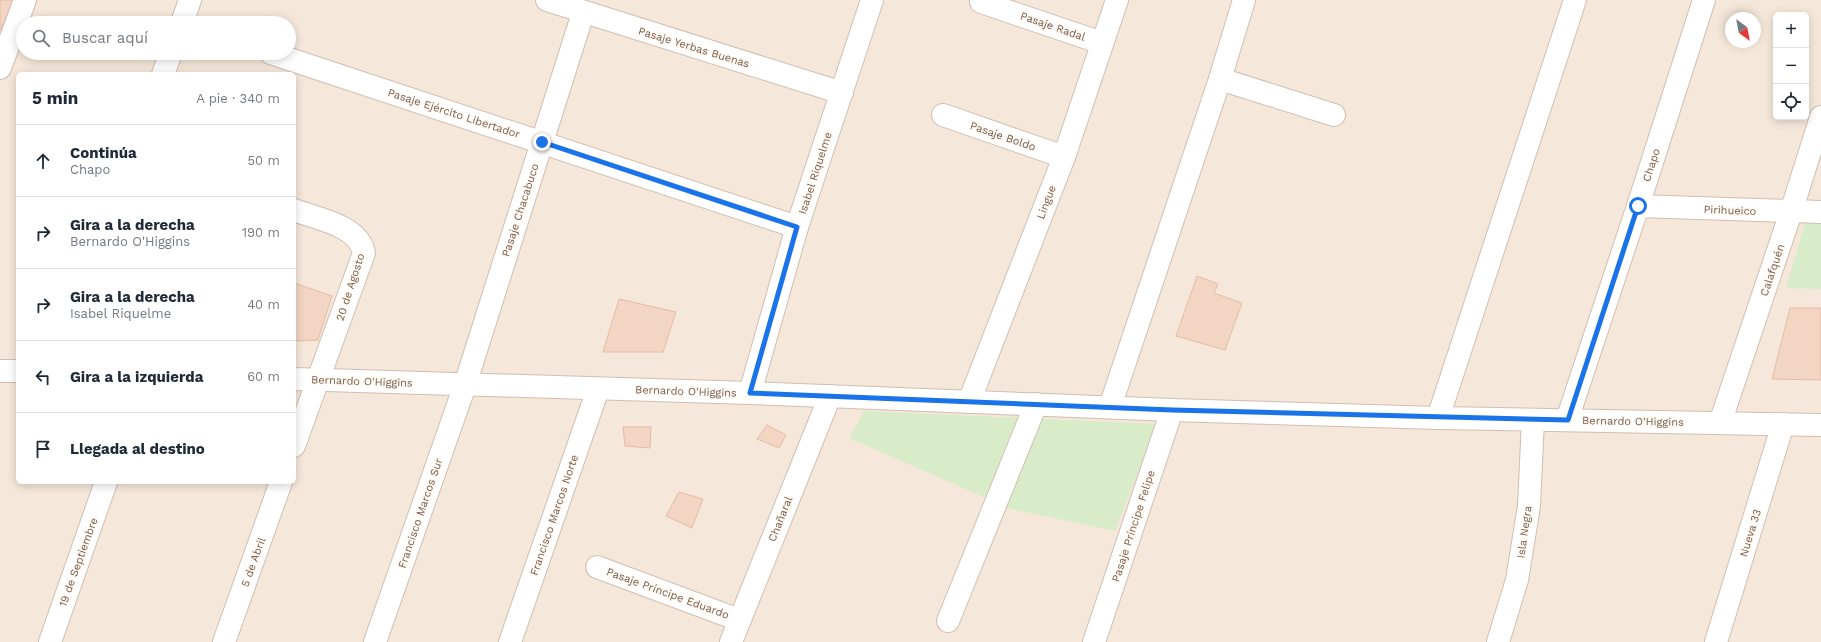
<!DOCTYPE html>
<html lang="es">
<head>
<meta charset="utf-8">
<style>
	body { margin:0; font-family:"Work Sans",sans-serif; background:#f2f2f3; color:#1f2937 }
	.controls { position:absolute; right:12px; top:12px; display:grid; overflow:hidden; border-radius:6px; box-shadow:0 2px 10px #0003 }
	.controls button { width:36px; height:36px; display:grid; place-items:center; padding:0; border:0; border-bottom:1px solid #e0e1e3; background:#fff; color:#1f2937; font:20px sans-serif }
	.compass { position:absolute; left:1725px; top:12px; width:36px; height:36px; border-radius:50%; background:#fff; box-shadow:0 2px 10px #0003; rotate:148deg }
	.stop { position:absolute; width:12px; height:12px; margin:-9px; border:3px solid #1a73e8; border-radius:50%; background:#fff }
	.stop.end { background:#1a73e8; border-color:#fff; box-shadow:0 1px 4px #0008 }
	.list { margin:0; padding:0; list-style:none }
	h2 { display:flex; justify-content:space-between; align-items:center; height:52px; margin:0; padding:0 16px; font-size:17px }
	h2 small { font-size:13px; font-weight:400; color:#747a83 }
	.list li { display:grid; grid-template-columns:26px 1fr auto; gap:12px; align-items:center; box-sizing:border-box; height:72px; padding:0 16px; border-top:1px solid #e0e1e3 }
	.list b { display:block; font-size:15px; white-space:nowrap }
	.list p { margin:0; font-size:13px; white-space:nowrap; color:#747a83 }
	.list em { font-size:13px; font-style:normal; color:#747a83 }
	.icon { flex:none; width:22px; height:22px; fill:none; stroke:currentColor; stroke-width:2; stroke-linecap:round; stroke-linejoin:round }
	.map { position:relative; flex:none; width:1821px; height:642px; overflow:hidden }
	.search { position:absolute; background:#fff; box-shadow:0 2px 10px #0003; left:16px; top:16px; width:280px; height:44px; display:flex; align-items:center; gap:10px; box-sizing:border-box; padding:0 14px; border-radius:22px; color:#747a83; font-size:15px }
	.panel { position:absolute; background:#fff; box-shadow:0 2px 10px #0003; left:16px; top:72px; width:280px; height:412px; border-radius:6px }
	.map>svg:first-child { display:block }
	.residential { fill:#f5e8da; fill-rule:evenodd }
	.green { fill:#d8ecc9 }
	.building { fill:#f3d5c3; stroke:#e6bba3 }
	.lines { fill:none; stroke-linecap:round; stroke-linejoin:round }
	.minor-casing { stroke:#d1beb0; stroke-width:24 }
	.minor { stroke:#fff; stroke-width:22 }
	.route { stroke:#1a73e8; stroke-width:5 }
	.labels { text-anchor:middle; stroke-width:3; stroke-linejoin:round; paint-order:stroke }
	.street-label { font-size:11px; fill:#7a5c4d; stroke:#fffaf3 }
</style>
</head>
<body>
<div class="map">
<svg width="1821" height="642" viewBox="0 0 1821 642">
	<rect width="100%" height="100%" fill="#fdf6ec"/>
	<path class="residential" d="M0,0H1821V642H0ZM1776,15H1806V117H1776ZM1731,18H1755V42H1731ZM23,23H289V53H23ZM18,74H294V482H18Z"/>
	<g class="green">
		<polygon points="1805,223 1821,224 1821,289 1786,288"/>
		<polygon points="864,411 1157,424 1115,531 1011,509 849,438"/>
	</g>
	<g class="building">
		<polygon points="0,0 14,0 0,31"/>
		<polygon points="1197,276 1218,284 1214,293 1242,303 1225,350 1176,336"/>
		<polygon points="294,283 332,296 318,340 294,341"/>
		<polygon points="619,299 676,312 663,352 603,352"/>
		<polygon points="1790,308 1821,308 1821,380 1772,379"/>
		<polygon points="767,425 786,435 779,448 757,439"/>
		<polygon points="623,427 651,427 650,448 625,446"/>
		<polygon points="679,492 703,499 692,528 666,516"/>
	</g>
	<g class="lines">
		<defs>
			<g id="minor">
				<polyline points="547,0 842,93"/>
				<polyline points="981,2 1102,43"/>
				<polyline points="182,23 190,0"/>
				<polyline points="271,53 797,227"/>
				<polyline points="0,68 25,0"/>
				<polyline points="163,74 171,53"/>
				<polyline points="1220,79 1334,115"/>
				<polyline points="943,115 1064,157"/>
				<polyline points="1638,206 1821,212"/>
				<path d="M294,210C317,219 359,225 364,253L294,446"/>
				<polyline points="0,371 18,371"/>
				<polyline points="294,379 750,393 1172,410 1438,418 1821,425"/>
				<polyline points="750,393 797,227 872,0"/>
				<polyline points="969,402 1064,157 1117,0"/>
				<polyline points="1110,407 1220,79 1244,0"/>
				<polyline points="1438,418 1575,0"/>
				<polyline points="1567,420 1638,206 1704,0"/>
				<polyline points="1720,423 1791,212 1821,117"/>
				<polyline points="597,567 739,620"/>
				<polyline points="948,621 1036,404"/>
				<polyline points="50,642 106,482"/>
				<polyline points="224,642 281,482"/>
				<polyline points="375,642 465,385 583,13"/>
				<polyline points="510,642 598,389"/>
				<polyline points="731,642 830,396"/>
				<polyline points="1094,642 1172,410"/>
				<polyline points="1498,642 1517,580 1529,506 1533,420"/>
				<polyline points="1716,642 1783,424"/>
			</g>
		</defs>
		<use href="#minor" class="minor-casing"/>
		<use href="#minor" class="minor"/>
	</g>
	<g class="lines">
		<polyline class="route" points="542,142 797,227 750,393 1172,410 1568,420 1638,206"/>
	</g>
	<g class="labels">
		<g class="street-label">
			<text transform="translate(1053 26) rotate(19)" y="4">Pasaje Radal</text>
			<text transform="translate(694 47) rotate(17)" y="4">Pasaje Yerbas Buenas</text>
			<text transform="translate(454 113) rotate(18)" y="4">Pasaje Ejército Libertador</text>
			<text transform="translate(1003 136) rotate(19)" y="4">Pasaje Boldo</text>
			<text transform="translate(1651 165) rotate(-72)" y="4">Chapo</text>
			<text transform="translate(815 173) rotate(-72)" y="4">Isabel Riquelme</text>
			<text transform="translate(1046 202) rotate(-69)" y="4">Lingue</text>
			<text transform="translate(520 210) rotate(-72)" y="4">Pasaje Chacabuco</text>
			<text transform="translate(1730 210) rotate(2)" y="4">Pirihueico</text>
			<text transform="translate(1772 270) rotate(-71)" y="4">Calafquén</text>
			<text transform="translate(350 287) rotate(-72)" y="4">20 de Agosto</text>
			<text transform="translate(362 381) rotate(2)" y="4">Bernardo O'Higgins</text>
			<text transform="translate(686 391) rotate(2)" y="4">Bernardo O'Higgins</text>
			<text transform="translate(1633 421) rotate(1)" y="4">Bernardo O'Higgins</text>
			<text transform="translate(420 513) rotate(-71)" y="4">Francisco Marcos Sur</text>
			<text transform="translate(554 515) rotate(-71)" y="4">Francisco Marcos Norte</text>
			<text transform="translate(780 519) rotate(-68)" y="4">Chañaral</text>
			<text transform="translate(1133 526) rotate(-72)" y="4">Pasaje Príncipe Felipe</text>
			<text transform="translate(1524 532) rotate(-82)" y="4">Isla Negra</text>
			<text transform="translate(1750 533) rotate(-73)" y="4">Nueva 33</text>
			<text transform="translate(78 562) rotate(-70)" y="4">19 de Septiembre</text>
			<text transform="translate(253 562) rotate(-70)" y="4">5 de Abril</text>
			<text transform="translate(668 593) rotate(20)" y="4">Pasaje Príncipe Eduardo</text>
		</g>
	</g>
</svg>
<div class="controls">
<button>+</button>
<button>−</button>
<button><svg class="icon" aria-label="locate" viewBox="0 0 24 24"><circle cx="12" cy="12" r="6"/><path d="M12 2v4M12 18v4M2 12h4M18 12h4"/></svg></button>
</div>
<svg class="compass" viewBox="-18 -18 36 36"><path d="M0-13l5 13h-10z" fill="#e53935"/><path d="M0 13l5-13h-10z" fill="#747a83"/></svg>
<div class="stop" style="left:1638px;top:206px"></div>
<div class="stop end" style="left:542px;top:142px"></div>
<div class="search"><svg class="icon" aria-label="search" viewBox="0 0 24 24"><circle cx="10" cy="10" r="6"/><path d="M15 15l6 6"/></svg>Buscar aquí</div>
<section class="panel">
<h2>5 min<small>A pie · 340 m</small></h2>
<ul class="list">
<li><svg class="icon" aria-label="ahead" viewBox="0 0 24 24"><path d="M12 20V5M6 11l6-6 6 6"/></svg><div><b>Continúa</b><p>Chapo</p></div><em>50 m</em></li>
<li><svg class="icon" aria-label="right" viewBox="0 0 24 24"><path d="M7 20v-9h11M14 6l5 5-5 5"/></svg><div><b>Gira a la derecha</b><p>Bernardo O'Higgins</p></div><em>190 m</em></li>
<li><svg class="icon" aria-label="right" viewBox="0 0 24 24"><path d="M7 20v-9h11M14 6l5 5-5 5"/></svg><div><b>Gira a la derecha</b><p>Isabel Riquelme</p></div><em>40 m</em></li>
<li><svg class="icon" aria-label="left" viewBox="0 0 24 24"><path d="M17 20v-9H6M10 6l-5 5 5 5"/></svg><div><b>Gira a la izquierda</b></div><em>60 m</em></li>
<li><svg class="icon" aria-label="arrive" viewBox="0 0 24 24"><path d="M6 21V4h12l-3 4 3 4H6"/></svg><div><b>Llegada al destino</b></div></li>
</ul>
</section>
</div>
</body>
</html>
